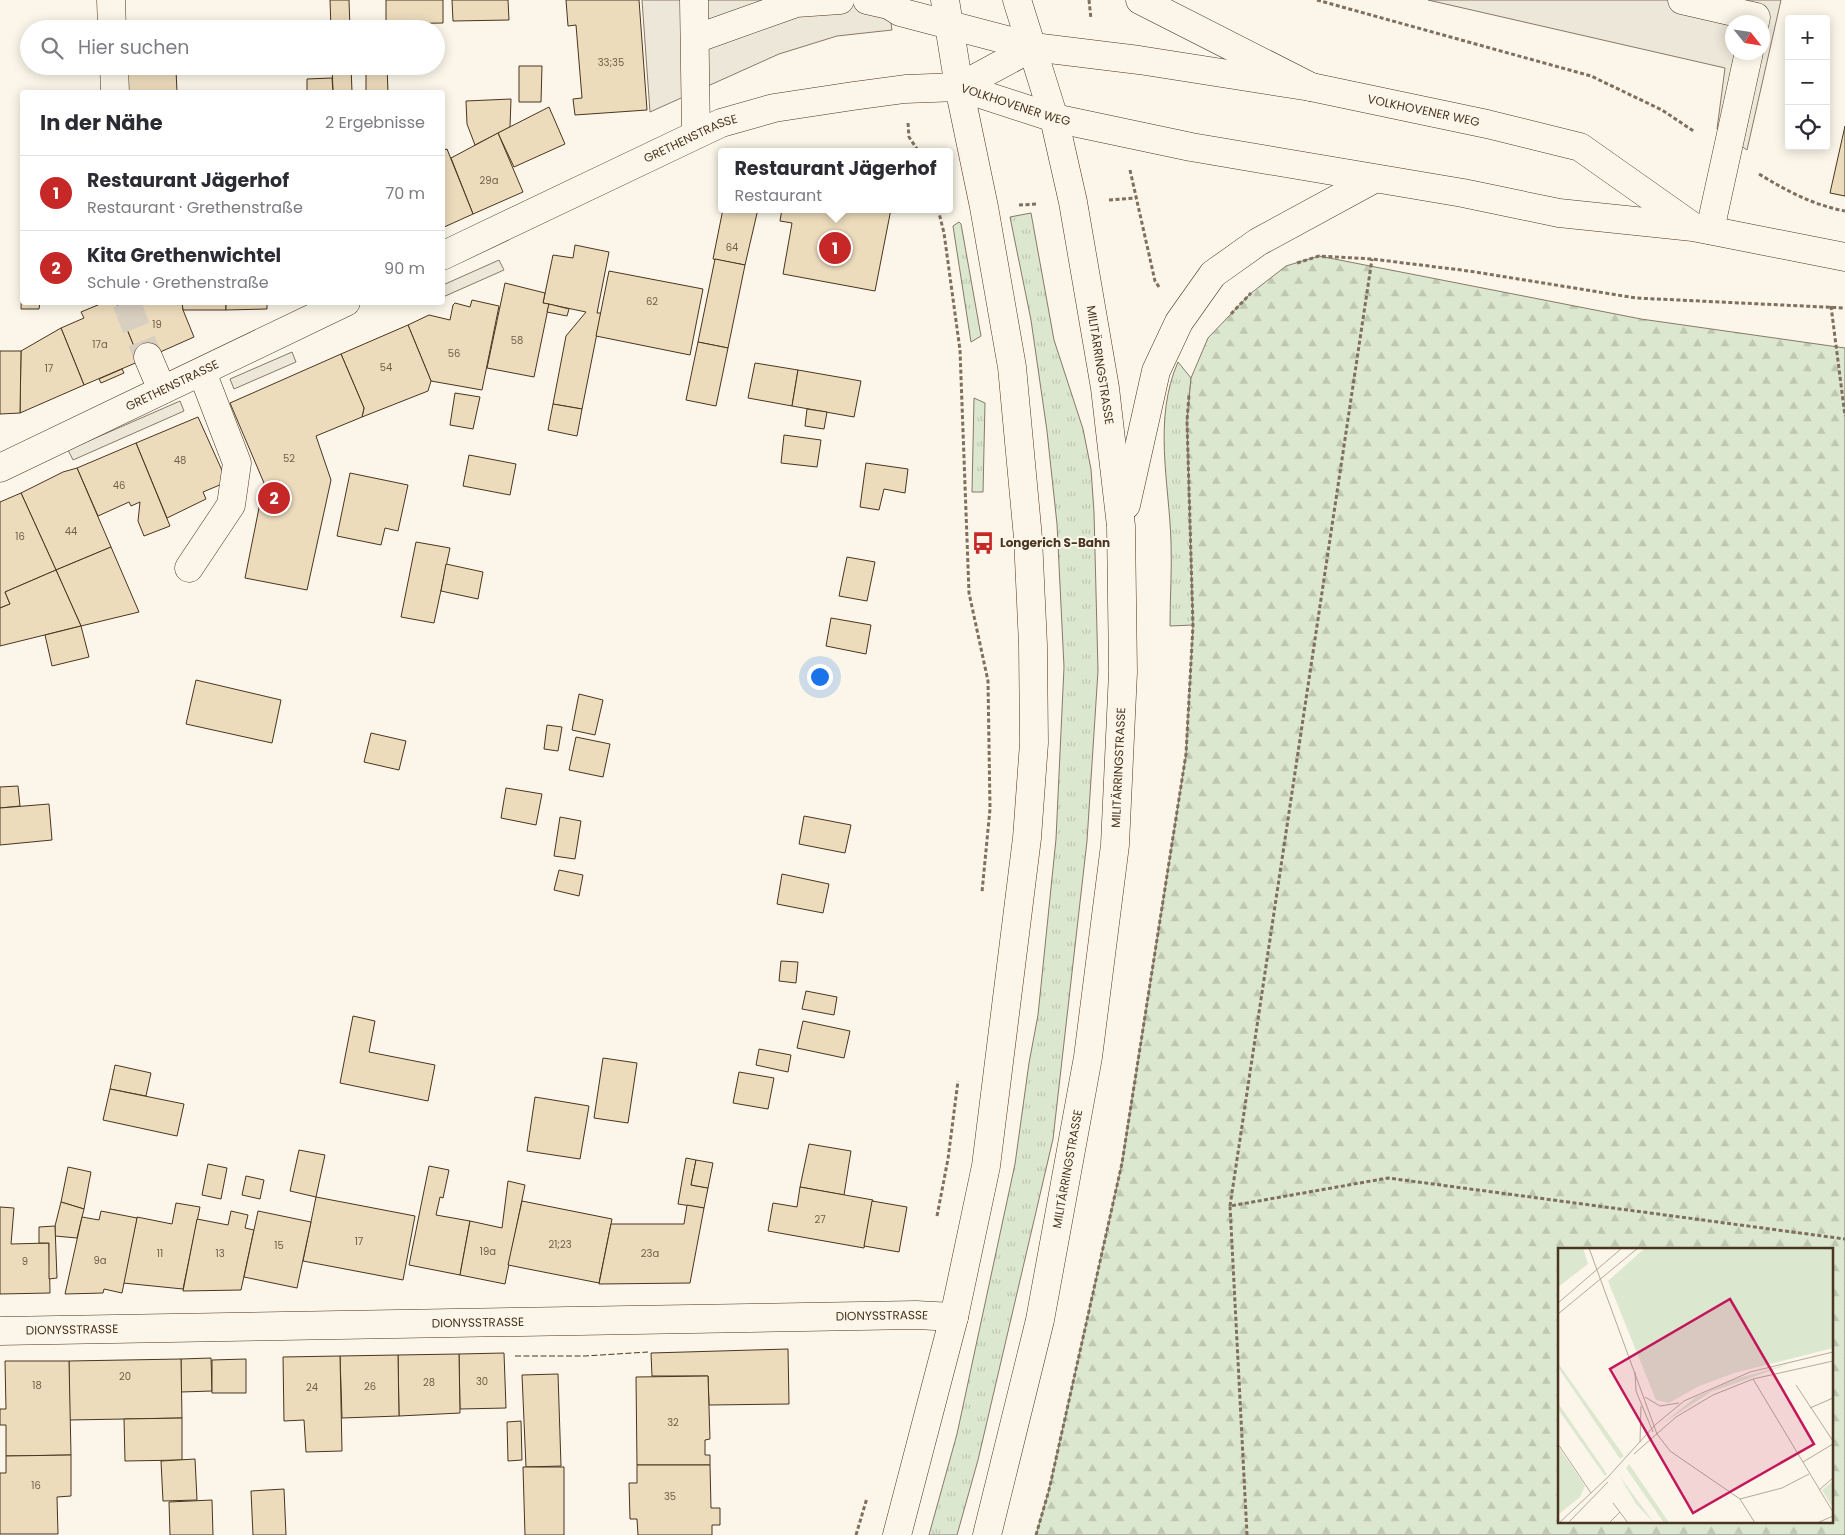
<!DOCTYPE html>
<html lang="de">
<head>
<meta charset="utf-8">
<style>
	body { margin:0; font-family:Poppins,sans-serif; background:#f2f2f3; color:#2b2b33 }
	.controls { position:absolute; right:15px; top:15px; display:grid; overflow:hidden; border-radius:5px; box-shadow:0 2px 12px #0003 }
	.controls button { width:45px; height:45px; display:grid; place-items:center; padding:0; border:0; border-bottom:1px solid #e1e1e2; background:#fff; color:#2b2b33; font:25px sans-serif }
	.compass { position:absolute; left:1725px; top:15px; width:45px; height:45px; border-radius:50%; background:#fff; box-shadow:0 2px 12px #0003; rotate:120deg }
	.you { position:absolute; left:819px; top:676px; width:18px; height:18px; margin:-12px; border:4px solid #fff; border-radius:50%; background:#1a73e8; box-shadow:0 0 0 8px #1a73e833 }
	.badge { display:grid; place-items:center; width:32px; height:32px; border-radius:50%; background:#c62828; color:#fff; font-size:16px; font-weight:700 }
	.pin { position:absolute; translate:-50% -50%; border:2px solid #fff; box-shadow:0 1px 5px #0006 }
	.popup { position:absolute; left:718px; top:148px; width:235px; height:65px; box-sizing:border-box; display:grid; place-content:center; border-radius:5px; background:#fff; filter:drop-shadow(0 1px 4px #0005); font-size:16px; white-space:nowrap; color:#7c7c81 }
	.popup b { font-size:19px; color:#2b2b33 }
	.popup::after { content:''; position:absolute; left:50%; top:100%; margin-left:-10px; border:10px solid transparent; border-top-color:#fff }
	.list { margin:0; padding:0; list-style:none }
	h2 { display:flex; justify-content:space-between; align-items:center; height:65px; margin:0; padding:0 20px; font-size:21px }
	h2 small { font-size:16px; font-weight:400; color:#7c7c81 }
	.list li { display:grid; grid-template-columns:32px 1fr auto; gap:15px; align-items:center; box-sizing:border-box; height:75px; padding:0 20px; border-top:1px solid #e1e1e2 }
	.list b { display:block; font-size:19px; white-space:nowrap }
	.list p { margin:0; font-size:16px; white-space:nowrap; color:#7c7c81 }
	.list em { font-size:16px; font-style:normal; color:#7c7c81 }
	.icon { flex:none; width:28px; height:28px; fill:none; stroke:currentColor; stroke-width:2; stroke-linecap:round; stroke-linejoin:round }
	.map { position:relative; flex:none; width:1845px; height:1535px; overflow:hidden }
	.search { position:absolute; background:#fff; box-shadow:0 2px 12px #0003; left:20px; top:20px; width:425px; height:55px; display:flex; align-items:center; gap:12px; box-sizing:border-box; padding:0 18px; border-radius:28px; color:#7c7c81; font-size:19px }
	.panel { position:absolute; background:#fff; box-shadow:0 2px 12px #0003; left:20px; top:90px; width:425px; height:215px; border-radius:5px }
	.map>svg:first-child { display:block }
	.grass { fill:url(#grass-tufts); stroke:#887966 }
	.forest { fill:url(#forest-firs); stroke:#887966; fill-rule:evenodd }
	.parking { fill:#ede7d9; stroke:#887966; fill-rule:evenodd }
	.building { fill:#ecdcbc; stroke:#4a3520 }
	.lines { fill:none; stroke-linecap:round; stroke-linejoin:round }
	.minor-tunnel { stroke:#d8cfc1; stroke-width:28; stroke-dasharray:28 14; stroke-linecap:butt }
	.minor-casing { stroke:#4a3520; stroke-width:29 }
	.major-casing { stroke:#4a3520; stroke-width:29 }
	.path { stroke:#7f6f5c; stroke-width:3; stroke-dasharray:4 2.5; stroke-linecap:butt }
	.minor { stroke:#fbf6e9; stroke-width:28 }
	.major { stroke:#fbf6e9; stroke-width:28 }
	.fence { stroke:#4a3520; stroke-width:1; stroke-dasharray:6 2.5; stroke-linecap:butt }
	.labels { text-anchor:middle; stroke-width:4; stroke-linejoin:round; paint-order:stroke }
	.number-label { font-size:10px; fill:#725f47 }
	.street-label { font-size:12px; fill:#4a3520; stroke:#fbf6e9 }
	.poi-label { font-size:12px; font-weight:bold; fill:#4a3520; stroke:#fbf6e9; text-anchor:start }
	.inset-road { fill:none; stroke:#b4a999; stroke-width:1 }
	.view { fill:#c2185b; fill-opacity:0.15; stroke:#c2185b; stroke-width:2.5 }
	.inset-edge { fill:none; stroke:#4a3520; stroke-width:2.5 }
</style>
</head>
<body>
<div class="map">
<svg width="1845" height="1535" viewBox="0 0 1845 1535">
	<defs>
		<pattern id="grass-tufts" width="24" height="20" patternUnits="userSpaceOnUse" patternTransform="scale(1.25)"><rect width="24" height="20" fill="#dce7d0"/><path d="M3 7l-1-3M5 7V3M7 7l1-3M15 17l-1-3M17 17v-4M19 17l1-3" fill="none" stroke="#bec7b2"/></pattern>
		<pattern id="forest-firs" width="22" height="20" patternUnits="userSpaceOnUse" patternTransform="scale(1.25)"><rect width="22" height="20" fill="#dce7d0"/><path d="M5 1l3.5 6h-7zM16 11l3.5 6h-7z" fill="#bec7b2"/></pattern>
	</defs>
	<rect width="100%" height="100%" fill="#fbf6e9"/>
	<g class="grass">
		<polygon points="1031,213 1054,340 1083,429 1091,469 1094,512 1098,671 1087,841 1053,1139 978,1460 957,1535 929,1535 957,1434 1015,1164 1029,1063 1038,1015 1056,839 1064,667 1057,524 1047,431 1031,320 1010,217"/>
		<polygon points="959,222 961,224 981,336 971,342 953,226"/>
		<path d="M1178,362L1191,378L1187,421L1193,625L1170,626C1170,598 1172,570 1171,541C1169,482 1153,419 1178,362Z"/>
		<polygon points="974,398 985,403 983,492 972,492"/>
	</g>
	<path class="forest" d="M1319,256L1641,319L1845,348V1535H1036L1049,1490L1122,1163L1186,754L1193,625L1187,421L1191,378L1208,338L1250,294L1286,266ZM1559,1249H1831V1521H1559Z"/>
	<g class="parking">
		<polygon points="642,0 888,0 892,30 837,36 779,54 650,112"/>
		<path d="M1428,0H1781L1747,150L1717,129L1725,68ZM1732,22H1762V52H1732Z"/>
		<polygon points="499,260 504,270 443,297 443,285"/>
		<polygon points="292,352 296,362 234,389 230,379"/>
		<polygon points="180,401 184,411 73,460 68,450"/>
	</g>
	<g class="building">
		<polygon points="330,0 349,0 350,29 331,29"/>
		<polygon points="386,0 443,0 443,23 386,24"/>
		<polygon points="452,0 508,0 509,20 453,21"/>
		<polygon points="566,0 639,0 647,110 575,115 573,99 582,98 576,25 568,26"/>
		<polygon points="332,66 351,66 352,92 333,92"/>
		<polygon points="366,66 387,66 388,92 366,92"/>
		<polygon points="519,66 542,66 541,102 519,102"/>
		<polygon points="176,70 177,92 124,92 123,71"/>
		<polygon points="332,78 333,92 307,92 307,79"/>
		<polygon points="511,99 510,127 475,145 467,124 466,101"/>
		<polygon points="549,107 565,144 514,167 498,133"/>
		<polygon points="1845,126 1845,196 1830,193"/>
		<polygon points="498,133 523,192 473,214 451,158"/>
		<polygon points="447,149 473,214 442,228 442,151"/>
		<polygon points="723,209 758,209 745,265 713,259"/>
		<polygon points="782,209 891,209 875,291 783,274 792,223 780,221"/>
		<polygon points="575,245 609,252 597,313 601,313 582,409 553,404 566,336 586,312 543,303 553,255 573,258"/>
		<polygon points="715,259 745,265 728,348 698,342"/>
		<polygon points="609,271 703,289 690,355 596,336"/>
		<polygon points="22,274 22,302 40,302 39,309 21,309"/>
		<polygon points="505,283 545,293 543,303 549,304 534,377 487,368"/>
		<polygon points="472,300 499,306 482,390 431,381 408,325 429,315 450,320 453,305 455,303 470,307"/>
		<polygon points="105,302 116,302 140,361 84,385 61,328 84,318 81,312"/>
		<polygon points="116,302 182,302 183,310 194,337 140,361"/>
		<polygon points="182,302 226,302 226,310 183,310"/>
		<polygon points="226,302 267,302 267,309 226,310"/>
		<polygon points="549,304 569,309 567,316 547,312"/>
		<polygon points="408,325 431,381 428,391 362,417 364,408 341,354"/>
		<polygon points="61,328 84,385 20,413 21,351"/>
		<polygon points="698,342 728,348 716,406 686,400"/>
		<polygon points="0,351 21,351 20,413 0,414"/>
		<polygon points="341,354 364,408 362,417 316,436 331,480 307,590 245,578 264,483 230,403"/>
		<polygon points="755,363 798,370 792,406 748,398"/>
		<polygon points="122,369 124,373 101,383 99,379"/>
		<polygon points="798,370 861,381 854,417 792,406"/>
		<polygon points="455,393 480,397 473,429 450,425"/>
		<polygon points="553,404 582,409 577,436 548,430"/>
		<polygon points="807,409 827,412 824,429 805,426"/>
		<polygon points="198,417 225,477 222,484 203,492 206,499 167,518 136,443"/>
		<polygon points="784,435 821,440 817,467 781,463"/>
		<polygon points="136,443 170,526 144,536 138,521 140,502 131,506 129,502 98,516 77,468"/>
		<polygon points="469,455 516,464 510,495 463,486"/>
		<polygon points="866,463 908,469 905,493 884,489 879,510 860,507"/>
		<polygon points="77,468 111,547 56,570 21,493 63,472"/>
		<polygon points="350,473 408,485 398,531 385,528 381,545 337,536"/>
		<polygon points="21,493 56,570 5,592 10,604 0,608 0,502"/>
		<polygon points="416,542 450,548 434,623 401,617"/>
		<polygon points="111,547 139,612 81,626 56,570"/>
		<polygon points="847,557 875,562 867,601 839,596"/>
		<polygon points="446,564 483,572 478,599 441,591"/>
		<polygon points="56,570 81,626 0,646 0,608 10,604 5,592"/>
		<polygon points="831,618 871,625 866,654 826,646"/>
		<polygon points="81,626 89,657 52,666 45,635"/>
		<polygon points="196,680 281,700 272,743 186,724"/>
		<polygon points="579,694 603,700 595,735 572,730"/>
		<polygon points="547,725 562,727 558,751 544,749"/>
		<polygon points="371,733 406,741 399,770 364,762"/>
		<polygon points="576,737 610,744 603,777 569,770"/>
		<polygon points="18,786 20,806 0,808 0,787"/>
		<polygon points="506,788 542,794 536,825 501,818"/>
		<polygon points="49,804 52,840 0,845 0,808"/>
		<polygon points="804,816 851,825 845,853 799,844"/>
		<polygon points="560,817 581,821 575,859 554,856"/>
		<polygon points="559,870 583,875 579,896 554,890"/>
		<polygon points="782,874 829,884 823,913 777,904"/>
		<polygon points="781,961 798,962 796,983 779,981"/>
		<polygon points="806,991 837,997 834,1015 802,1009"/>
		<polygon points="353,1016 375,1021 369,1052 435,1065 428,1101 340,1083"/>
		<polygon points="803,1021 850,1031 844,1058 797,1048"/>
		<polygon points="759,1049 791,1055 788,1072 756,1065"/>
		<polygon points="603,1058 637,1063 628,1123 594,1118"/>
		<polygon points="115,1065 151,1073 146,1096 110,1089"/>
		<polygon points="739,1072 774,1078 768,1109 733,1103"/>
		<polygon points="110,1089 184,1104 177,1136 103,1120"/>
		<polygon points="535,1097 589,1106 580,1159 527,1151"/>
		<polygon points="809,1144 851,1151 844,1195 800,1187"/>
		<polygon points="299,1150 325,1155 316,1197 290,1191"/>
		<polygon points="686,1158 696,1160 691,1185 708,1188 704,1208 678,1204"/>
		<polygon points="696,1160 713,1163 708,1188 691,1185"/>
		<polygon points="208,1164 227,1168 221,1199 202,1195"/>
		<polygon points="429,1166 449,1170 443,1198 440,1197 436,1215 470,1221 460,1275 409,1265"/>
		<polygon points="68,1167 91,1172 84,1209 61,1202"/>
		<polygon points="246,1176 264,1180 260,1199 242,1195"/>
		<polygon points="508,1181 525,1185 505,1284 460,1275 470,1221 502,1228"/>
		<polygon points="800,1187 873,1200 864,1248 768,1231 773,1203 797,1207"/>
		<polygon points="316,1197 415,1216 403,1280 303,1261"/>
		<polygon points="522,1201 612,1219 599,1283 508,1265"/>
		<polygon points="872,1201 907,1207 899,1252 864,1246"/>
		<polygon points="61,1202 84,1209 77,1238 55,1236 55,1226"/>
		<polygon points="176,1203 200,1207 183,1289 123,1283 137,1217 172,1224"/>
		<polygon points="687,1205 704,1208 690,1283 599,1284 611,1224 684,1224"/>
		<polygon points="0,1207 14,1208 11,1244 49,1243 50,1293 0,1294"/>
		<polygon points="101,1211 137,1218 122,1293 104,1289 103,1293 65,1294 82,1217 99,1220"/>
		<polygon points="231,1211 248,1215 245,1228 254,1230 241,1290 183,1291 197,1219 228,1225"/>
		<polygon points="258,1211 311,1222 297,1288 244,1277"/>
		<polygon points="55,1226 57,1278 49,1279 49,1243 39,1243 39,1227"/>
		<polygon points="788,1349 789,1404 709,1405 708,1376 652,1376 651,1353"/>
		<polygon points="504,1353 506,1408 460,1409 459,1354"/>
		<polygon points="459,1354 460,1413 399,1416 398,1355"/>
		<polygon points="398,1355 399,1416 342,1418 340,1356"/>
		<polygon points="340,1356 342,1451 306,1452 304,1420 284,1421 283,1357"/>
		<polygon points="211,1358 212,1391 181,1392 181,1359"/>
		<polygon points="181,1359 182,1418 69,1420 69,1361"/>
		<polygon points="246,1359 246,1393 212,1393 212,1360"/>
		<polygon points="5,1361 69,1361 71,1455 6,1456 6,1425 0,1425 0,1409 6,1409"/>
		<polygon points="558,1374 561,1466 526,1467 522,1375"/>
		<polygon points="708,1376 710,1439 705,1440 705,1455 710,1455 710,1465 637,1465 636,1377"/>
		<polygon points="182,1418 182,1460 125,1461 124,1419"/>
		<polygon points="521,1421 522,1460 508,1461 507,1422"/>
		<polygon points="71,1455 71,1496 57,1497 58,1534 0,1534 0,1473 6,1473 6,1456"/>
		<polygon points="195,1459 197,1500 163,1501 161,1461"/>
		<polygon points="637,1465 710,1465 711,1508 720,1508 720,1525 712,1525 712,1535 638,1535 637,1519 630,1519 629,1483 637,1483"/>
		<polygon points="523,1467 564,1467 564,1535 525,1535"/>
		<polygon points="284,1489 286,1535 253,1535 251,1491"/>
		<polygon points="212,1500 213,1535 170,1535 169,1502"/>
	</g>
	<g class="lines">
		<polyline class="minor-tunnel" points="126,302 148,357"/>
		<defs>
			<g id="minor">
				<polyline points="111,0 112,29"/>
				<polyline points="694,0 696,134"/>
				<path id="s1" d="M867,0L889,5L900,12L1033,47L1139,60L1311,87L1487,124L1580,147L1692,226"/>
				<polyline points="1682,0 1756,17 1755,22"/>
				<polyline points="695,39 796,3 840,0"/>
				<polyline points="114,66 115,92"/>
				<polyline points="959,87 1033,47"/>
				<polyline points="1710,230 1749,52"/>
				<path id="s2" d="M442,256L721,123L774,108L853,96L905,89L959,87L1054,118L1191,147L1463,193L1559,213L1693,227L1845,257"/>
				<polyline points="148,357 162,390"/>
				<path id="s3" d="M0,468L346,302"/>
				<polyline points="189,568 231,505 237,463 202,372"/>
				<path id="s4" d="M0,1331L916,1315L954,1317"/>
			</g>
			<g id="major">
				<polyline points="1140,0 1311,87"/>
				<polyline points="1126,505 1156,371 1179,322 1213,274 1258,242 1374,179"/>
				<polyline points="897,1535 954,1317 986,1166 1027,838 1034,743 1033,645 1028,538 1012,367 984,207 959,87 945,0"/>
				<path id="s5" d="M987,1535L1040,1320L1088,1057L1115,845L1123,672L1121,526L1105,388L1073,202L1054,118L1017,0"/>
			</g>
		</defs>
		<use href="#minor" class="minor-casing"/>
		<use href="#major" class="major-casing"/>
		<g class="path">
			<polyline points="1089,0 1091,19"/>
			<polyline points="1317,0 1591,76 1662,110 1695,132"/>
			<polyline points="908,123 909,137 919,152"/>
			<polyline points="1130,170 1155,281 1159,287"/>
			<path d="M1759,174C1787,191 1813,205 1845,211"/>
			<polyline points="1109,200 1136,198"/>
			<polyline points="1019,205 1038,204"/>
			<polyline points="938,209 944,233 960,350 969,593 988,681 990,809 982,892"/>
			<polyline points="1297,263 1319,256 1372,259 1469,271 1636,298 1845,308"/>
			<polyline points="1831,306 1845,416"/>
			<polyline points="1231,314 1251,293"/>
			<polyline points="1230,1206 1372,259"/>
			<polyline points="937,1216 948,1159 958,1081"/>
			<polyline points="856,1535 867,1498"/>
			<polyline points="1036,1535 1049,1490 1122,1163 1186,754 1193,625 1187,421 1189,395"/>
			<polyline points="1247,1535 1230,1206 1388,1178 1845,1239"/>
		</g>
		<use href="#minor" class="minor"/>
		<use href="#major" class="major"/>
		<polyline class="fence" points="515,1356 585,1356 648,1352"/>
	</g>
	<defs>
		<symbol id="bus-bare" viewBox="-9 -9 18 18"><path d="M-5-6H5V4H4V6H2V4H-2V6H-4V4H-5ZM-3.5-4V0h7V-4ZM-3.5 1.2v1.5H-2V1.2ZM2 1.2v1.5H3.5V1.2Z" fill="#c62828" stroke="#fbf6e9" stroke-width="2.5" paint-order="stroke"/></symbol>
	</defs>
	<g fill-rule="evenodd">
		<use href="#bus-bare" x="967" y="527" width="32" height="32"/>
	</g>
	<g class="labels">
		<g class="number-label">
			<text x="611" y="66">33;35</text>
			<text x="489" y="184">29a</text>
			<text x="732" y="251">64</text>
			<text x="652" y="305">62</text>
			<text x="157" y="328">19</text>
			<text x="517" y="344">58</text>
			<text x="100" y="348">17a</text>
			<text x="454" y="357">56</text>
			<text x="386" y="371">54</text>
			<text x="49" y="372">17</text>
			<text x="289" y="462">52</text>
			<text x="180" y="464">48</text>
			<text x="119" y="489">46</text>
			<text x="71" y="535">44</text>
			<text x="20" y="540">16</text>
			<text x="820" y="1223">27</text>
			<text x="359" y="1245">17</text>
			<text x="560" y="1248">21;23</text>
			<text x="279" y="1249">15</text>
			<text x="488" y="1255">19a</text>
			<text x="160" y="1257">11</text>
			<text x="220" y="1257">13</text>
			<text x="650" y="1257">23a</text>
			<text x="100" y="1264">9a</text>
			<text x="25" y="1265">9</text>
			<text x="125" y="1380">20</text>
			<text x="482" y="1385">30</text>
			<text x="429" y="1386">28</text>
			<text x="37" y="1389">18</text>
			<text x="370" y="1390">26</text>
			<text x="312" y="1391">24</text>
			<text x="673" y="1426">32</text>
			<text x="36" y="1489">16</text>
			<text x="670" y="1500">35</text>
		</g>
		<g class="street-label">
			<text dy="4" stroke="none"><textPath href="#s2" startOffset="610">VOLKHOVENER WEG</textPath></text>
			<text dy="4" stroke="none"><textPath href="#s1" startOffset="569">VOLKHOVENER WEG</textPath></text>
			<text dy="4" stroke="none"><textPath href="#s2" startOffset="275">GRETHENSTRASSE</textPath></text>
			<text transform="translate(1100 365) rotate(81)" y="4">MILITÄRRINGSTRASSE</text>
			<text dy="4" stroke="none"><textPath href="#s3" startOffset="191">GRETHENSTRASSE</textPath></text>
			<text dy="4" stroke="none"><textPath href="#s5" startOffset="780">MILITÄRRINGSTRASSE</textPath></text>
			<text dy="4" stroke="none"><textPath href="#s5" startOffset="375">MILITÄRRINGSTRASSE</textPath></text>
			<text dy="4" stroke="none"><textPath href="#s4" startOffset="882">DIONYSSTRASSE</textPath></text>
			<text dy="4" stroke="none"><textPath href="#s4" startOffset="478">DIONYSSTRASSE</textPath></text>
			<text dy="4" stroke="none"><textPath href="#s4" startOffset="72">DIONYSSTRASSE</textPath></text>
		</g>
		<g class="poi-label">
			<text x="1000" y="547">Longerich S-Bahn</text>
		</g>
	</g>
	<g transform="translate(1558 1248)">
		<rect width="275" height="275" fill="#fbf6e9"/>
		<path d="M0,115L66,208L62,211L0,119ZM231,116L153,144L105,175L138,149L177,131ZM0,155L49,226L47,228L0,161ZM71,216L108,270L111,275H106L68,220ZM61,227L74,245L96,275L78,256ZM275,233V260L264,242Z" fill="#dce7d0"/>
		<path d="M87,0H275V100L176,125L141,138L111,155L98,152L50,33ZM0,198L27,238L22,249L0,267Z" fill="#dce7d0"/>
		<path d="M0,0H25L30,16L0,39Z" fill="#dce7d0"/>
		<path class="inset-road" d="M31,0L99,186L112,203L182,251L197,275M0,55L64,0M0,66L80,0M77,124L78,143L95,184M195,131L275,264M238,137L275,193M87,149L102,158L121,155M252,160L275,150M82,194L83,158M0,196L33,245M76,206L118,169L155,147L195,131L275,113M245,214L275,196M261,242L275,230M182,251L224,240L251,226M55,255L70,275M1,275L50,229L97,177L126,153L192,124L275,104M10,275L50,234M51,275L62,264M259,275L275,268"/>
		<path class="view" d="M172,51L256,196L135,265L52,121Z"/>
		<rect width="275" height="275" class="inset-edge"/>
	</g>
</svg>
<div class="controls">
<button>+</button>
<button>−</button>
<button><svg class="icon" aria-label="locate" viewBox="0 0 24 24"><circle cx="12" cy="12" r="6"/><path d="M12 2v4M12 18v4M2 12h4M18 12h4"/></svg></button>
</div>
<svg class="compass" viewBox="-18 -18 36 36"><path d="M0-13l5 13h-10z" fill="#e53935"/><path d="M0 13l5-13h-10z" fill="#7c7c81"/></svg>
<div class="you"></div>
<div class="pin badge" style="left:835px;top:248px">1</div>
<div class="popup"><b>Restaurant Jägerhof</b>Restaurant</div>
<div class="pin badge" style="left:274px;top:498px">2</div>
<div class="search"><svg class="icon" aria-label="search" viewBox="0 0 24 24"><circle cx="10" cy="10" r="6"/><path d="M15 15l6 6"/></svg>Hier suchen</div>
<section class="panel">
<h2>In der Nähe<small>2 Ergebnisse</small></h2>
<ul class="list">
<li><span class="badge">1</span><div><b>Restaurant Jägerhof</b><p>Restaurant · Grethenstraße</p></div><em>70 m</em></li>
<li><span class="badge">2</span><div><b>Kita Grethenwichtel</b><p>Schule · Grethenstraße</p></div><em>90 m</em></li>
</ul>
</section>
</div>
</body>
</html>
